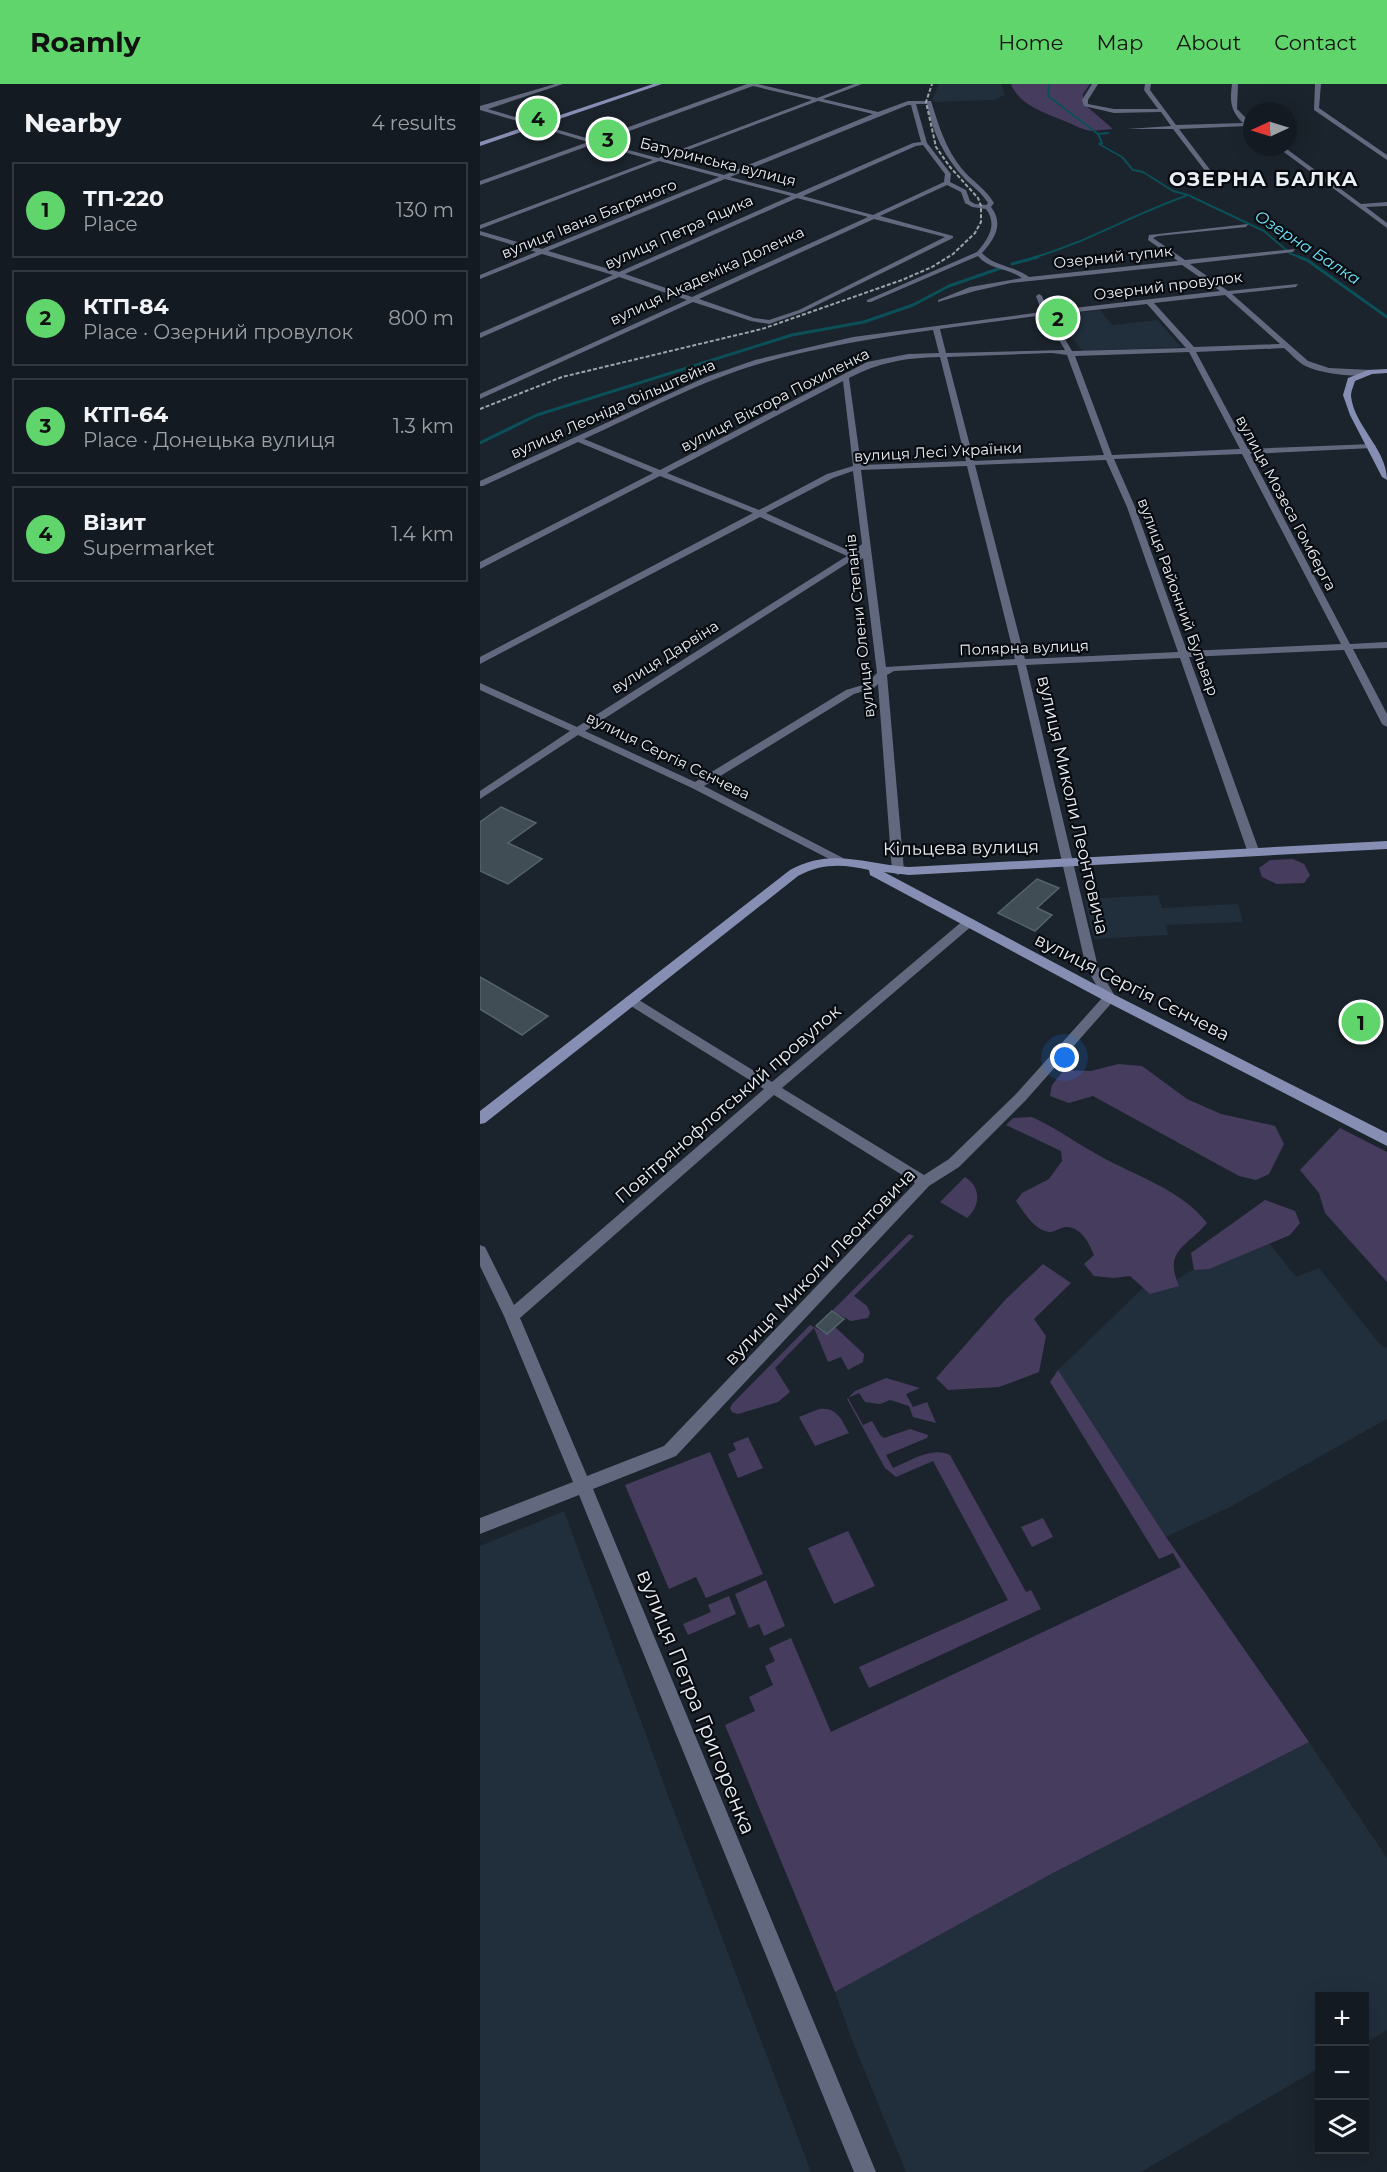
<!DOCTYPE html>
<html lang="en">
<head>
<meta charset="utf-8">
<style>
	body { margin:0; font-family:Montserrat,sans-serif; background:#1d232a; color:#f1f3f6 }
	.controls { position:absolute; right:18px; bottom:18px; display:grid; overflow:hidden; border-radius:0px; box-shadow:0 6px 24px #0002 }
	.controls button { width:54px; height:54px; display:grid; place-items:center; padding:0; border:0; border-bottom:2px solid #33383f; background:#141a21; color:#f1f3f6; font:30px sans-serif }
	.compass { position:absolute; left:763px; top:18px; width:54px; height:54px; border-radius:50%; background:#141a21; box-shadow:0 6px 24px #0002; rotate:266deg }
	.you { position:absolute; left:585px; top:974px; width:21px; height:21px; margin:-15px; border:4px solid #fff; border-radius:50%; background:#1a73e8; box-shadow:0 0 0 9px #1a73e833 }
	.badge { display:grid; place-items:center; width:39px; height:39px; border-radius:50%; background:#5fd56b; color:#111; font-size:20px; font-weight:700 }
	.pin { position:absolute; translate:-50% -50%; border:3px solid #fff; box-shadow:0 2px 6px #0006 }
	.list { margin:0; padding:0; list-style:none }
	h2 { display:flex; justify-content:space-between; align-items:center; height:78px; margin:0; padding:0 24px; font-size:26px }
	h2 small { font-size:20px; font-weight:400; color:#9da1a5 }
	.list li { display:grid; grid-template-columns:39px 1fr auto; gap:18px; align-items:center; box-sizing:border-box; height:96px; margin:0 12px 12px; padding:0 12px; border:2px solid #33383f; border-radius:0px }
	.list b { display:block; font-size:22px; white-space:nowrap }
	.list p { margin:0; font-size:20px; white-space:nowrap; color:#9da1a5 }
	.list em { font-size:20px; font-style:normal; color:#9da1a5 }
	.icon { flex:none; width:33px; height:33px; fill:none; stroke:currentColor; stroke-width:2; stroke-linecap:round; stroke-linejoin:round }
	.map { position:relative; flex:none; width:907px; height:2088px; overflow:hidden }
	header { display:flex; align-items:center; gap:36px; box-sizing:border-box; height:84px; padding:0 30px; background:#5fd56b; color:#111 }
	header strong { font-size:28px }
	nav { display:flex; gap:33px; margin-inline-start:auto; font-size:21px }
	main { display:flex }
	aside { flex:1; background:#141a21 }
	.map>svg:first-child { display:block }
	.built { fill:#212e3c }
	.green { fill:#463d5e }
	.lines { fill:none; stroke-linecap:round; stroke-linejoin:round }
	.stream-far1 { stroke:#0b5059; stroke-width:2 }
	.stream { stroke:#0b5059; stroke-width:3 }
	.building { fill:#404d54; stroke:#55636a; stroke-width:1.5 }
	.street { fill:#62687e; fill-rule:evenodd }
	.secondary { fill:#868fb3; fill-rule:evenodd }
	.rail { stroke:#9da3ab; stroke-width:2; stroke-dasharray:4 2; stroke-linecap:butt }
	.labels { text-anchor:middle; stroke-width:4.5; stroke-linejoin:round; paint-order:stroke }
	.far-street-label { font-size:15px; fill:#eaeff5; stroke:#080c10 }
	.far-water-label { font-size:16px; font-style:italic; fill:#6ee5f9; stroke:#080c10 }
	.street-label { font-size:18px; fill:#eaeff5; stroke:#080c10 }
	.far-district-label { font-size:20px; font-weight:bold; letter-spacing:1.5px; fill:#eaeff5; stroke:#080c10 }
	.near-street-label { font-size:21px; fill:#eaeff5; stroke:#080c10 }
</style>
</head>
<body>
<header>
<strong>Roamly</strong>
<nav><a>Home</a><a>Map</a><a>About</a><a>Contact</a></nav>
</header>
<main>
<aside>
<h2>Nearby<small>4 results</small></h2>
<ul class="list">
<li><span class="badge">1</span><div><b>ТП-220</b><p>Place</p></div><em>130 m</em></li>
<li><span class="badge">2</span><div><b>КТП-84</b><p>Place · Озерний провулок</p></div><em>800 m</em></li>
<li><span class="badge">3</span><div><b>КТП-64</b><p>Place · Донецька вулиця</p></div><em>1.3 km</em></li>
<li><span class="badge">4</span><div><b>Візит</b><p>Supermarket</p></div><em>1.4 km</em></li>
</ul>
</aside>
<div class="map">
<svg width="907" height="2088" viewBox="0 0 907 2088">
	<rect width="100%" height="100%" fill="#1b232c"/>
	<g class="built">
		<polygon points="459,0 521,0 525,11 514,16 456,18 452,16"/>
		<polygon points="620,226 632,241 677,236 701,263 603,267 572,232"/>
		<polygon points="678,811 682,824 758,820 763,838 686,841 688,851 614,855 604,815"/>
		<polygon points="786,1155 816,1193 839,1184 895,1254 904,1264 907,1263 907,1335 750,1423 686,1453 578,1286 670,1197 682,1205 719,1182"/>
		<polygon points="84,1427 188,1711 331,2088 0,2088 0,1462"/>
		<polygon points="829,1658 907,1774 907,1946 885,1959 884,1912 840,1912 839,1984 661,2088 426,2088 372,1956 355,1908 573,1789"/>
	</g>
	<g class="green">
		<path d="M531,0H610L603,10L604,20L633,45L610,47L600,44C578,32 541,26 531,0Z"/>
		<polygon points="813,775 824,780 830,791 824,799 797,800 782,793 779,784 790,776"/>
		<polygon points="638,980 662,982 707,1015 741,1030 795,1042 804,1060 789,1090 776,1096 759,1092 613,1012 589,1019 570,1012 572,1001 584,986 611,987"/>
		<path d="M552,1033C574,1043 592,1056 613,1068C651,1091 699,1103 727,1139C707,1163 683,1166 699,1202L670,1210L650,1192L634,1194L614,1192L604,1180L614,1171C609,1159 601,1142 585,1143C580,1144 576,1147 571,1148C555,1148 544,1128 536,1117L542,1109L569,1095L582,1077L581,1067L526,1041L533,1034Z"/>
		<polygon points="860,1044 907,1068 907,1198 845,1129 839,1109 820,1086"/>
		<path d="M485,1093C502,1104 500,1122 487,1134L460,1118Z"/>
		<polygon points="785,1116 815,1127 820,1139 810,1151 729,1185 714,1186 711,1169"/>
		<polygon points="429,1150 434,1152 374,1212 387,1222 390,1229 388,1234 371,1237 352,1227"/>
		<polygon points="563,1180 591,1199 554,1235 566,1252 559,1288 519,1303 468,1306 456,1294 526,1215"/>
		<polygon points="330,1241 347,1250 355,1243 384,1270 383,1278 368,1286 361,1273 348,1278 334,1244 295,1284 310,1308 298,1318 258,1330 252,1328 250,1324 253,1319"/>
		<polygon points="578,1286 686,1453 829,1658 573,1789 355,1908 245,1641 275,1627 269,1613 293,1601 285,1582 295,1577 289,1564 311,1554 351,1648 701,1483 693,1469 679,1475 570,1298"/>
		<path d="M406,1294L440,1304L426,1310L433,1323L447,1318L456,1339L433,1333L429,1322L410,1316L400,1320L385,1318L379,1309L368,1314L383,1341L392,1337L400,1351L404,1354L430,1345L448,1351L447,1354L406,1371L413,1384C430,1377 452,1362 470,1371L546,1508L551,1506L561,1525L389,1604L379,1583L528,1516L453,1377L416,1393L405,1384L367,1315L375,1307Z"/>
		<path d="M339,1325C357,1323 361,1335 369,1349L335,1362L319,1333Z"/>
		<polygon points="268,1353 283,1384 258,1394 248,1370 256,1366 253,1359"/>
		<polygon points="230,1368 283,1490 226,1514 216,1493 189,1505 145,1401"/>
		<polygon points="563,1434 573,1453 552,1463 541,1443"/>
		<polygon points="368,1447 395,1502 354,1520 328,1464"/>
		<polygon points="286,1496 305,1542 284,1552 279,1540 269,1544 255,1510"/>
		<polygon points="249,1512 256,1530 208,1551 203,1540 231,1528 228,1521"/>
	</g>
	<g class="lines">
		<g class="stream-far1">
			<polyline points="569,0 568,12 618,50 622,59 619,60 642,73 653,86 663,88 693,107 708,111 784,147 811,170 823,174"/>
			<polyline points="618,50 628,49"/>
			<path d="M552,174C606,159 653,130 706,112"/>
		</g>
		<g class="stream">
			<polyline points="819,173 827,176 907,233"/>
			<polyline points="532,180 558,173"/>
			<polyline points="0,359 57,331 312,251 384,238 433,221 469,202 521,184"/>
		</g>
	</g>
	<g class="building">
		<polygon points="21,723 56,739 28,759 62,775 28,800 0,787 0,738"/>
		<polygon points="557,795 579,804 557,824 572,831 555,847 518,829"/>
		<polygon points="0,893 68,932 42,951 0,925"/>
		<polygon points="352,1227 364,1235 347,1250 336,1242"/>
	</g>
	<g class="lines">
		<g class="street">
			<path d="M75,0H83L8,25L113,56L267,0H278L337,14L374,0H382L343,15L398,28L428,17H451C459,42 465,64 482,85C492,97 506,105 514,119L511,123C524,140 515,155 502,169C513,182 535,182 549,193L698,177L668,156L669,151L768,140L766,143L678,152L673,154L705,176L815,165L813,168L710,180L748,207L818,200L816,203L752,210L828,277L849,284L891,286L895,288C881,296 835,289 822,280C816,276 810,269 804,264L716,268L768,365L892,360L896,362L892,364L770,370L870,560L907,558V564L873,565L907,630V643L902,640L864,566L709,573L780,769L774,772L768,769L700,574L546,581L618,883L636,914L546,1016L479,1083L449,1102L196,1372L113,1405L396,2088H374L99,1411L0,1450V1434L93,1398L24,1232L0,1182V1161L5,1163L34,1221L284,1005L146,919L144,916L146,913H154L292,998L485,835H493L495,838L493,841L302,1004L444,1091L469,1075L536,1010L623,913L606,883L537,581L414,587L407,591L424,787L418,791L412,787L398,600L394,604L374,610L224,702L363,774V778H355L212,704L98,651L0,715V707L90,647L0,606V599L97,643L367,472L280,433L0,580V573L273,429L180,392L0,485V478L173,389L98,358L3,402H0V397L226,293L275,276L373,253L562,228L556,212L559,210L562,212L568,227L740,207L702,181L531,199L495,207L458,218V216L490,203L542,194C528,184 508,185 498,172L391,218H387V216L497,168C508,155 518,141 506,125L492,123L485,119L481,108L467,101L400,132L473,152V154L323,228L289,240L271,237L213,218L0,315V310L207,216L139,193L0,254V249L133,191L62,170L0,195V191L56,168L0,151V147L62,165L239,93L179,77L0,145V141L173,76L114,60L0,101V97L108,58L0,26V22ZM273,2L332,16L178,74L119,58ZM338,17L393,30L244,91L184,75ZM436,20H447C452,48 465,74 485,95C493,103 502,109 508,119L506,121L495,120L490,117L486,106L470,98L471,90L447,59ZM428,21H431L441,58L433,59L316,110L250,93ZM443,61L465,90L464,98L393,131L323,112L436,62ZM245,95L311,112L139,188L68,167ZM317,114L388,133L212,213L145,190ZM394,135L465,153L319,226L289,236L274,234L219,215ZM745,211L800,260L714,263L674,219ZM667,220L706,264L592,267L571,231ZM564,231L585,266L466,269L460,245ZM453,246L459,269L428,270L387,278L180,386L104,355C162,329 220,297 282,279C338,263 395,254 453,246ZM709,268L760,365L632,371L595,272ZM572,269L587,271L624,371L494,377L467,273ZM460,273L486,377L381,381L369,294C400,278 425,274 460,273ZM363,297L373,382L347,390L279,426L187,389ZM762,370L861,560L707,567L655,423L634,375ZM626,376L647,423L698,568L545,575L495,381ZM487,382L535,575L406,583L381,386ZM373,387L382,460L372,468L286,429L353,394ZM383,474L397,589L386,600L366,606L215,698L105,647L374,475L379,477ZM294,1011L435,1099L184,1362L107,1392L40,1234Z"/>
			<path d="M612,0H618L608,16V20L634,25H678L664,6L665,0H671L670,6L696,41L763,39C750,27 750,16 752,0H758L757,25L772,40V45L767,42L699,45L731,87L726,88L693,45H647L691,42L681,28L634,29L604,22L602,16Z"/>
			<polygon points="835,0 841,0 839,24 907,71 907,76 834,26"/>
			<polygon points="797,63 804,63 881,120 907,118 907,122 886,123 907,139 907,144"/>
		</g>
		<g class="secondary">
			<polygon points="173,0 182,0 0,62 0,58"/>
			<path d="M907,285V289L892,290L875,297C874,301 871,307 871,312C874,342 907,365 907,396L902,393L870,331L863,311L868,294L888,286Z"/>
			<path d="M907,757V765L429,791L404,788L635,911L907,1049V1062L625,917L390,791L389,786C363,780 342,779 318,792L5,1039L0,1040V1027L310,786C351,763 385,780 429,783Z"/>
		</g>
		<polyline class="rail" points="0,325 82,293 282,245 422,196 452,183 473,170 495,149 501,138 501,122 498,114 470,83 456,63 446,18 452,0"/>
	</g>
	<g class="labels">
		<g class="far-street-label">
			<text transform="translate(238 78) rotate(14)" y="5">Батуринська вулиця</text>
			<text transform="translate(109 135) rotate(-22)" y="5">вулиця Івана Багряного</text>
			<text transform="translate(199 148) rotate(-24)" y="5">вулиця Петра Яцика</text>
			<text transform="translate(633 173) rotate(-6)" y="5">Озерний тупик</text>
			<text transform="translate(227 192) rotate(-25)" y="5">вулиця Академіка Доленка</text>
			<text transform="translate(688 202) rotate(-7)" y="5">Озерний провулок</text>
			<text transform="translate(295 316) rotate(-27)" y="5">вулиця Віктора Похиленка</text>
			<text transform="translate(133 325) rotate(-24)" y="5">вулиця Леоніда Фільштейна</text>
			<text transform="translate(458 368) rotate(-3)" y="5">вулиця Лесі Українки</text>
			<text transform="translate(806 419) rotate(62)" y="5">вулиця Мозеса Гомберга</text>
			<text transform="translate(698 513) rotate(70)" y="5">вулиця Районний Бульвар</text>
			<text transform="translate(380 542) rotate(-96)" y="5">вулиця Олени Степанів</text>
			<text transform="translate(544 564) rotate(-2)" y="5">Полярна вулиця</text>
			<text transform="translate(185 573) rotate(-32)" y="5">вулиця Дарвіна</text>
			<text transform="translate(188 672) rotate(26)" y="5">вулиця Сергія Сєнчева</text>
		</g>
		<g class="far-water-label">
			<text transform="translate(828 163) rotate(33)" y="6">Озерна Балка</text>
		</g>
		<g class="street-label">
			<text transform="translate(593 721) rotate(77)" y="6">вулиця Миколи Леонтовича</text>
			<text transform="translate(481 764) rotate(-1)" y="6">Кільцева вулиця</text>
			<text transform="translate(652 903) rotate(27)" y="6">вулиця Сергія Сєнчева</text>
			<text transform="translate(248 1020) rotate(-41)" y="6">Повітрянофлотський провулок</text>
			<text transform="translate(340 1183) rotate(-46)" y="6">вулиця Миколи Леонтовича</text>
		</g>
		<g class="far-district-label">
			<text x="784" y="102">ОЗЕРНА БАЛКА</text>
		</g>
		<g class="near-street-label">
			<text transform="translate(216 1618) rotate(68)" y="7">вулиця Петра Григоренка</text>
		</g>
	</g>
</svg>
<div class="controls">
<button>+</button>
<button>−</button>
<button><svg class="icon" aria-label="layers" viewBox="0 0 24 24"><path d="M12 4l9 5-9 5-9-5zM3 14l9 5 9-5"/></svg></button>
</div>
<svg class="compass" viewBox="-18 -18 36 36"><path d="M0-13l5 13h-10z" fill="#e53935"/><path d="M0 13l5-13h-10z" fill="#9da1a5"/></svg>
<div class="you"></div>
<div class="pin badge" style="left:881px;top:938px">1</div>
<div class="pin badge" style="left:578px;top:234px">2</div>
<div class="pin badge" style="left:128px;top:55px">3</div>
<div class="pin badge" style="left:58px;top:34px">4</div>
</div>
</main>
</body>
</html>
